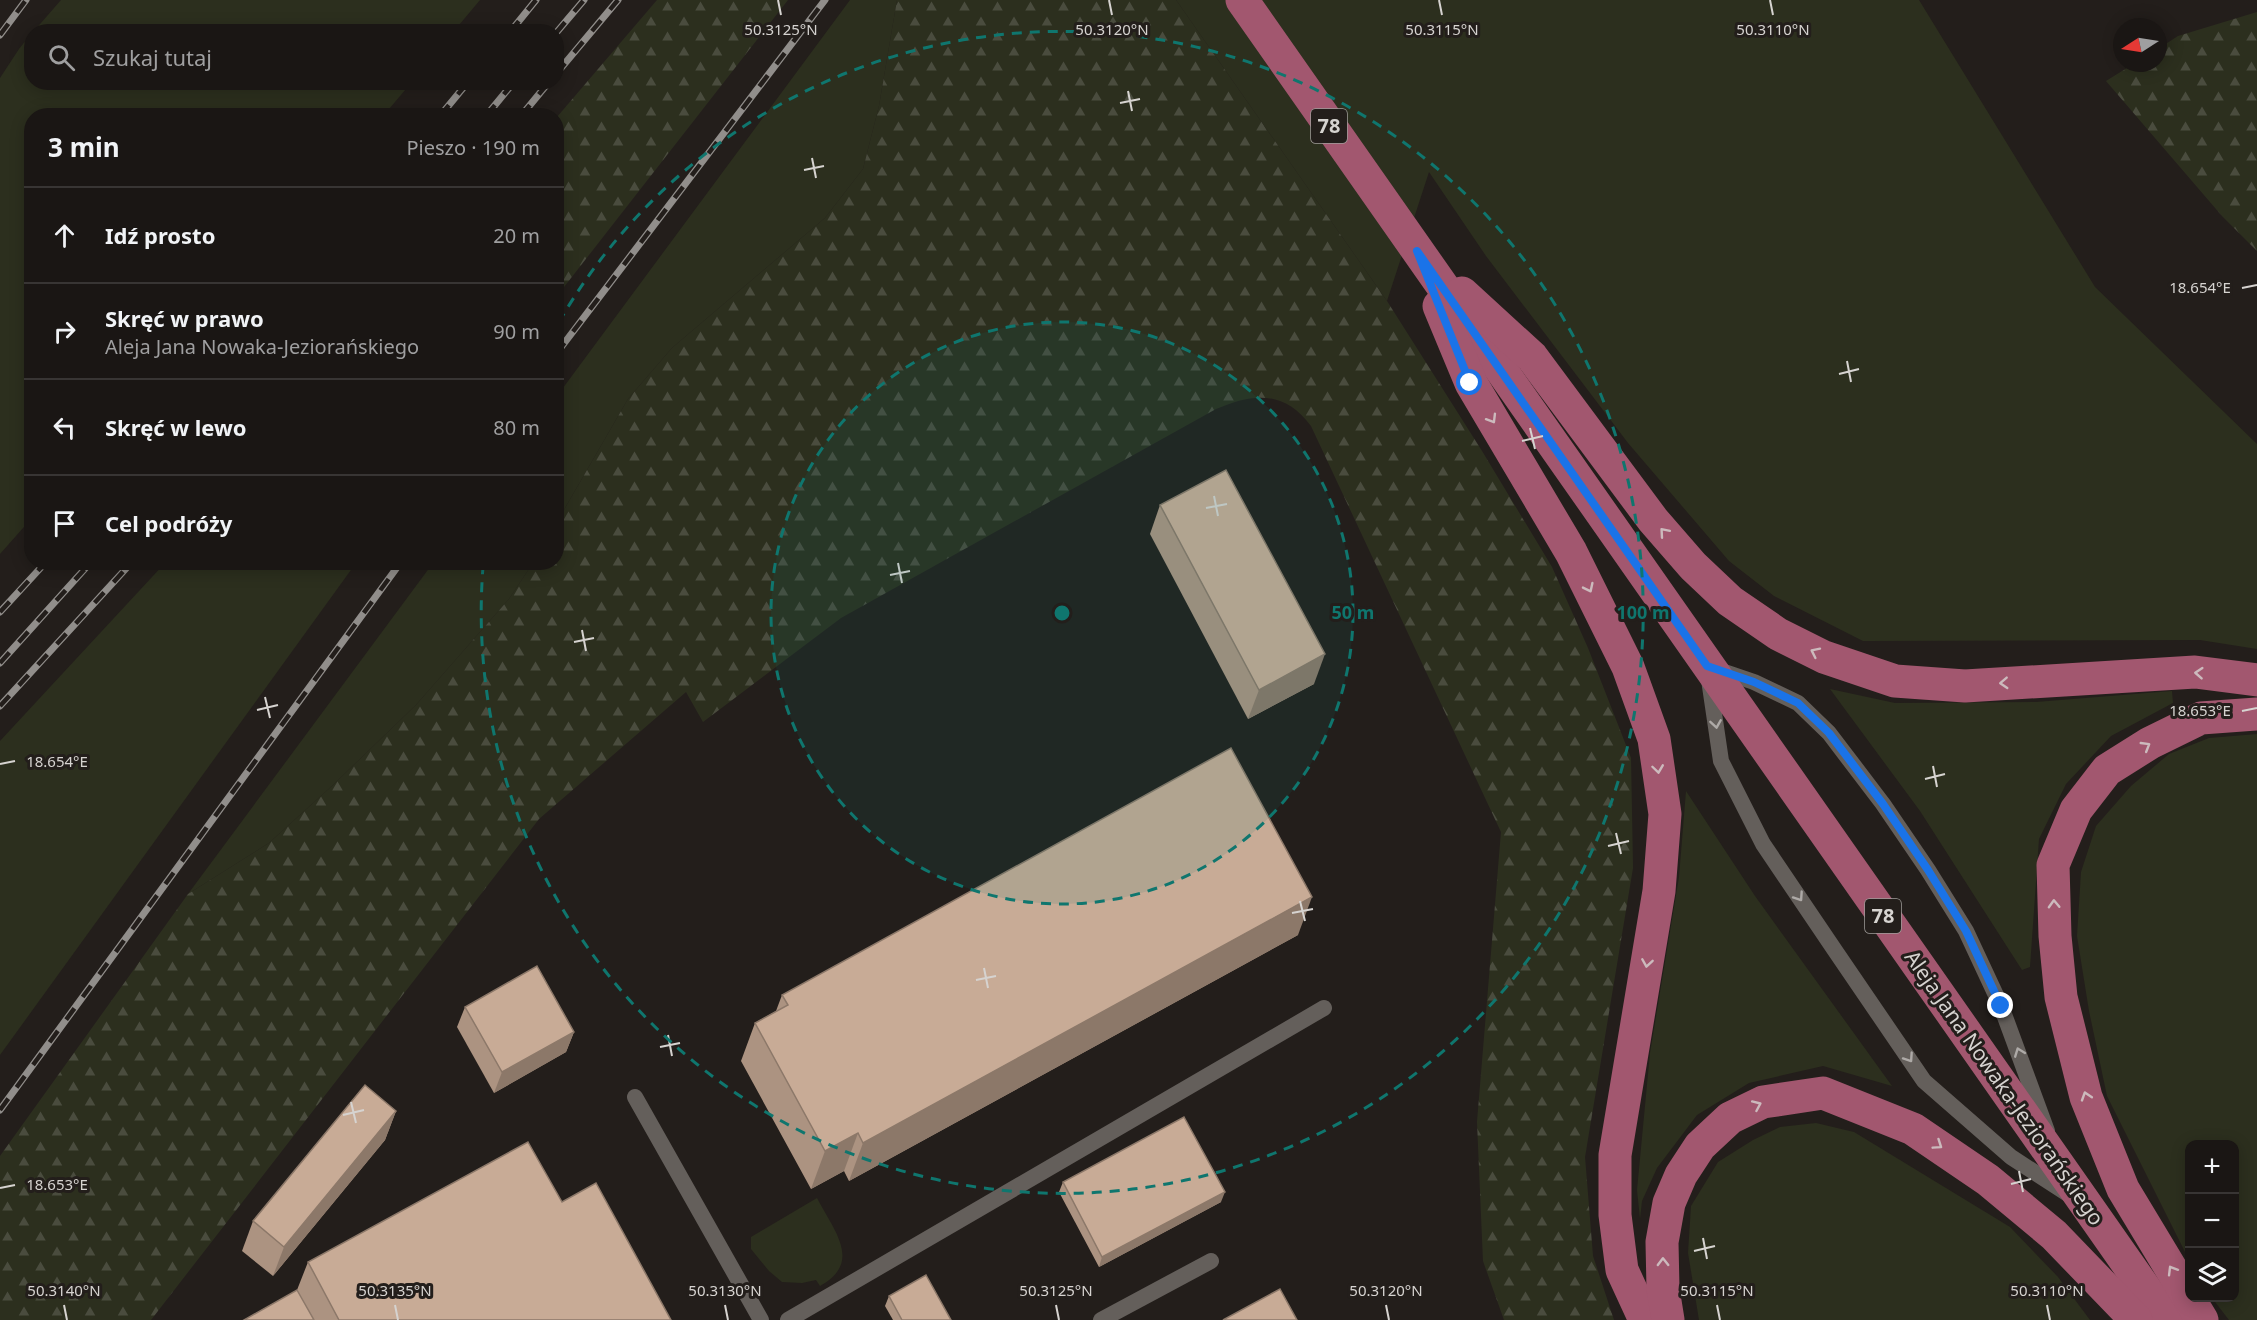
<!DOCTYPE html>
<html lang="pl">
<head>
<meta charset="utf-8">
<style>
	body { margin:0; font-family:"Noto Sans",sans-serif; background:#272322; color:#f1f3f6 }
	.controls { position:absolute; right:18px; bottom:18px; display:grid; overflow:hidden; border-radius:12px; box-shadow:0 3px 15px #0003 }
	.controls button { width:54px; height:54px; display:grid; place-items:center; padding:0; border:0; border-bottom:2px solid #383534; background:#1a1614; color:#f1f3f6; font:30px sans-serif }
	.compass { position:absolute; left:2113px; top:18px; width:54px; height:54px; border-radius:50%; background:#1a1614; box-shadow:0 3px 15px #0003; rotate:258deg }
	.stop { position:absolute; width:18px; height:18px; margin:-14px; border:4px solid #1a73e8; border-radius:50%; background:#fff }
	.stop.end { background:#1a73e8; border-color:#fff; box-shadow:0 2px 6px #0008 }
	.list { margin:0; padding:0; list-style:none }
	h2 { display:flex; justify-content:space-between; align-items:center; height:78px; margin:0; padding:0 24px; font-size:26px }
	h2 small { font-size:20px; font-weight:400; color:#9f9fa0 }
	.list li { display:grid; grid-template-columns:39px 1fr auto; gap:18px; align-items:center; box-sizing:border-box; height:96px; padding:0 24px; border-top:2px solid #383534 }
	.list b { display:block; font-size:22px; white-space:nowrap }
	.list p { margin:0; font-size:20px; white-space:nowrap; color:#9f9fa0 }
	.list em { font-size:20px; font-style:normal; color:#9f9fa0 }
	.icon { flex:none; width:33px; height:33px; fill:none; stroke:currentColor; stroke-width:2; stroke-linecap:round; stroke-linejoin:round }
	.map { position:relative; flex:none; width:2257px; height:1320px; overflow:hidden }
	.search { position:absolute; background:#1a1614; box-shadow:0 3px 15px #0003; left:24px; top:24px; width:540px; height:66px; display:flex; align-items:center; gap:15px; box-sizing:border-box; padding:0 21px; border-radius:24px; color:#9f9fa0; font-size:22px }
	.panel { position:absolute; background:#1a1614; box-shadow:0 3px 15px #0003; left:24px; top:108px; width:540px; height:462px; border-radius:24px }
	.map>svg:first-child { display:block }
	.grass { fill:#2c2f1e }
	.forest { fill:url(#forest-firs) }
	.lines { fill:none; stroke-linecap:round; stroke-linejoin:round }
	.lane { stroke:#645f5b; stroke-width:16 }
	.primary { stroke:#a2576f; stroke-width:33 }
	.rail-casing { stroke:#918e8b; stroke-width:7 }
	.rail { stroke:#231e1b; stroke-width:4.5; stroke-dasharray:14; stroke-linecap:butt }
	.wall { fill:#ac9381 }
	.shaded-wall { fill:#8c7869 }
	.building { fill:#c8ab96; stroke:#8c7869; stroke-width:1.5 }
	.oneway { stroke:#ccbabd }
	.oneway2 { stroke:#aeaaa7 }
	.route { stroke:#1a73e8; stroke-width:8 }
	.ticks { fill:none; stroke:#d6d3d0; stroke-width:2 }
	.ring { fill:none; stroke:#0f766e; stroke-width:3; stroke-dasharray:10 8 }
	.labels { text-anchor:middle; stroke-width:6; stroke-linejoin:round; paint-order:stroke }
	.shield { fill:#231e1b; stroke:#a09d9a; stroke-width:1.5 }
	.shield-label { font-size:20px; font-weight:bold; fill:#d6d3d0 }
	.street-label { font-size:21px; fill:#d6d3d0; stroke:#231e1b }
	.ticks-label { font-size:15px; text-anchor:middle; fill:#d6d3d0; stroke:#231e1b; stroke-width:6; stroke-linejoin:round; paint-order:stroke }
	.centre { fill:#0f766e; stroke:#231e1b; stroke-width:3 }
	.ring-label { font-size:18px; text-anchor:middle; font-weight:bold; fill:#0f766e; stroke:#231e1b; stroke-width:6; stroke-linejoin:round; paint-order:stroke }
</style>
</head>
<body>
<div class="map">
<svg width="2257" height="1320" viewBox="0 0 2257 1320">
	<defs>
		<pattern id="forest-firs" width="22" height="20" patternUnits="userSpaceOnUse" patternTransform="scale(1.5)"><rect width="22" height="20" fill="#2c2f1e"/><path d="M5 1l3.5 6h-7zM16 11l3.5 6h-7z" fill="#4a4c3e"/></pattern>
	</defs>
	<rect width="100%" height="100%" fill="#231e1b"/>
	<g class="grass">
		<polygon points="61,0 480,0 454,31 34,31"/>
		<polygon points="850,0 897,0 879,106 863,169 825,218 672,348 628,399 557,522 557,396"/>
		<polygon points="1176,0 1919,0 2095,287 2257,444 2257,649 2200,640 1863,641 1774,596 1729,561 1628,443 1486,256 1429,172 1387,301"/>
		<polygon points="31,34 32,82 411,83 384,115 32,116 31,519 0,554 0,78 19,49"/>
		<polygon points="165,563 356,563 0,1055 0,741"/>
		<polygon points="433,563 533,563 509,599 416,705 332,786 269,843 188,894"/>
		<polygon points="1830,689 1895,703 2036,702 2172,691 2173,703 2111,736 2066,784 2039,839 2030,967 2022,970 1920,811"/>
		<polygon points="2257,734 2257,1320 2229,1320 2212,1298 2234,1298 2234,1144 2190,1144 2189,1260 2107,1096 2089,1011 2077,936 2081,872 2096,826 2131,786 2169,754 2209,738"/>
		<polygon points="1686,791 1755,896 1892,1086 1823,1066 1749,1083 1697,1115 1657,1168 1642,1201 1640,1219 1637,1190 1650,1053 1679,877"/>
		<polygon points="1816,1123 1854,1132 2010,1227 2058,1277 2090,1320 1699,1320 1688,1253 1691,1206 1718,1162 1753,1140 1780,1127"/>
		<path d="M817,1198C834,1231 863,1262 820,1286L816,1280L802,1283L782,1282L769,1271L751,1249V1237Z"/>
	</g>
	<g class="forest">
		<polygon points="657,0 788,0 557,296 557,117"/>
		<path d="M897,0H1176L1387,301L1482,451L1552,567L1588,648L1631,758L1633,868L1585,1157L1593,1256L1614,1320H1504L1483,1261L1477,1122L1501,832L1311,426C1284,390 1253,393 1216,409L841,618L703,722L686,692L539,819L151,1320H0V1156L188,894L269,843L332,786L416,705L509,599L533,563L556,562L557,522L628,399L672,348L825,218L863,169L879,106Z"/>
		<polygon points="2257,12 2257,251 2222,216 2106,81 2135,63 2158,63 2158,49 2178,36"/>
	</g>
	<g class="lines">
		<g class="lane">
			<polyline points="635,1097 761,1320"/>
			<polyline points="2047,1131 2001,1006 1966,931 1928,870 1883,804 1829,733 1798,703 1754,682 1707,666 1721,761 1763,844 1836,952 1924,1081 2011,1157 2068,1194"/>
			<polyline points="788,1320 1324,1008"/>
			<polyline points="1101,1320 1211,1261"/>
		</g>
		<g class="primary">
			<polyline points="1242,0 2167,1320"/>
			<polyline points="1462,293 1532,357 1653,520 1693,566 1730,601 1778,634 1824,657 1895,681 1965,686 2195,672 2257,680"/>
			<polyline points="1439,306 1471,383 1571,552 1628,667 1654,739 1665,814 1659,891 1615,1155 1615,1215 1622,1270 1645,1320"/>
			<polyline points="1668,1320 1663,1289 1662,1242 1669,1203 1681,1175 1700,1146 1730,1118 1763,1102 1823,1093 1913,1129 1988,1180 2054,1235 2136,1320"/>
			<polyline points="2202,1320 2123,1189 2086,1097 2061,997 2055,936 2053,865 2076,810 2107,770 2150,743 2201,718 2257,714"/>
		</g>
		<defs>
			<g id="rail">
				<polyline points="510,32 536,0"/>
				<polyline points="556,33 584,0"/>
				<polyline points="0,35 26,0"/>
				<polyline points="556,74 618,0"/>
				<polyline points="440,116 468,82"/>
				<polyline points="486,116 514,82"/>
				<polyline points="521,116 549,82"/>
				<polyline points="556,354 825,0"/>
				<polyline points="0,612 46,562"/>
				<polyline points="0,663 91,562"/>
				<polyline points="0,706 132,562"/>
				<polyline points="0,1110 401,562"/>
			</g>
		</defs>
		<use href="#rail" class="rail-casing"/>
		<use href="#rail" class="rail"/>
	</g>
	<g class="wall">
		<polygon points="1160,505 1314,684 1248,719 1150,534"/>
		<polygon points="1298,935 849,1181 844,1171 811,1189 741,1061 755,1023 776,1011 782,995"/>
		<polygon points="465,1007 574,1032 566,1052 494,1093 457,1027"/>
		<polygon points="396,1111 385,1140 273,1276 242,1251 253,1221"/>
		<polygon points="1063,1182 1221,1202 1099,1267 1059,1192"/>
		<polygon points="562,1202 671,1320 244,1320 297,1290 308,1262"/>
		<polygon points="889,1296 951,1320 893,1320 885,1306"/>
	</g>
	<g class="shaded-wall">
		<polygon points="1325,654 1314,684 1248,719 1259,690"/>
		<polygon points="1312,897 1298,935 849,1181 863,1143"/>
		<polygon points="574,1032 566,1052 494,1093 502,1072"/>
		<polygon points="396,1111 385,1140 273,1276 284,1247"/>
		<polygon points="858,1133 844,1171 811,1189 825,1151"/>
		<polygon points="1225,1192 1221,1202 1099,1267 1102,1257"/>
	</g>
	<g class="building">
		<polygon points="1226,470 1325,654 1259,690 1160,505"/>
		<polygon points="1231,748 1312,897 863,1143 858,1133 825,1151 755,1023 788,1005 782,995"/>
		<polygon points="537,966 574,1032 502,1072 465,1007"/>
		<polygon points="365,1085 396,1111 284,1247 253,1221"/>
		<polygon points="1184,1117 1225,1192 1102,1257 1063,1182"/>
		<polygon points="528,1142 562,1202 596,1183 671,1320 339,1320 308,1262"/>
		<polygon points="926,1275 951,1320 902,1320 889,1296"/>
		<polygon points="1280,1289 1297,1320 1223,1320"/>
		<polygon points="297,1290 314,1320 244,1320"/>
	</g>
	<defs><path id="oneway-chevron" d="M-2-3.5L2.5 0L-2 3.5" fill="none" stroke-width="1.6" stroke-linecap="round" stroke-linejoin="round" transform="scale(1.5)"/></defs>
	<g class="oneway">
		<use href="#oneway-chevron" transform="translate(1492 419) rotate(59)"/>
		<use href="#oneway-chevron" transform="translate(1664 532) rotate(-131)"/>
		<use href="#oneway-chevron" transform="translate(1589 588) rotate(64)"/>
		<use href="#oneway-chevron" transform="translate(1815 652) rotate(-154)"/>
		<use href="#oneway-chevron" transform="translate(2199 673) rotate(-176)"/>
		<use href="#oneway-chevron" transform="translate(2004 683) rotate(177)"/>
		<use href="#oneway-chevron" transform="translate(2146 746) rotate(-31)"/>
		<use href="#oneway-chevron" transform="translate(1658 769) rotate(82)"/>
		<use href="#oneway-chevron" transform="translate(2054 904) rotate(-92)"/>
		<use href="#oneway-chevron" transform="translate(1647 963) rotate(99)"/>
		<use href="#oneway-chevron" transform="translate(2086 1096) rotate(-108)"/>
		<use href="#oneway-chevron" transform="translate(1757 1105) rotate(-24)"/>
		<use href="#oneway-chevron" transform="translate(1938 1145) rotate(34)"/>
		<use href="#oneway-chevron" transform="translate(1663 1262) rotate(-91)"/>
		<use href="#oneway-chevron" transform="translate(2172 1270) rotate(-121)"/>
	</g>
	<g class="oneway2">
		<use href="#oneway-chevron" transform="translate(1716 724) rotate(81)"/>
		<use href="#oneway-chevron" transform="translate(1799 897) rotate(56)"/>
		<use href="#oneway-chevron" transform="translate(2019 1052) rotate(-111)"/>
		<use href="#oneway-chevron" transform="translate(1909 1058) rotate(56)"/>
	</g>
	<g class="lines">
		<polyline class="route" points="1470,383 1417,251 1707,666 1754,682 1798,703 1829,733 1883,804 1928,870 1966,931 2001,1006"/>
	</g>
	<path class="ticks" d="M778,0L781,15M1109,0L1112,15M1439,0L1442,15M1770,0L1773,15M1128,91L1132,111M1120,103L1140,99M812,158L816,178M804,170L824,166M2242,288L2257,285M1847,361L1851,382M1839,374L1859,369M1530,428L1535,449M1522,441L1543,436M1214,496L1218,516M1206,508L1227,504M898,563L902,583M890,575L910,571M582,630L586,651M574,642L594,638M265,697L270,718M257,710L278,705M2242,711L2257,708M0,764L15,761M1933,766L1937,787M1925,779L1945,774M1616,833L1621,854M1608,846L1629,841M1300,901L1305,921M1292,913L1313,909M984,968L988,988M976,980L996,976M668,1035L672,1056M660,1047L680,1043M351,1102L356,1123M343,1115L364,1110M2019,1171L2023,1192M2011,1184L2031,1179M0,1188L15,1185M1703,1238L1707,1259M1694,1251L1715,1246M64,1305L67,1320M395,1305L398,1320M725,1305L728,1320M1056,1305L1059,1320M1386,1305L1389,1320M1717,1305L1720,1320M2047,1305L2050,1320"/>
	<circle cx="1062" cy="613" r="291" fill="#0f766e" fill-opacity=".12"/>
	<g class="ring">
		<circle cx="1062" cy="613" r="291"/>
		<path d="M559 322A581 581 0 1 1 483 567"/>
	</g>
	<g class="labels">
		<g class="shield">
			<rect x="1311" y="109" width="36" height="34" rx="4.5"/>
			<rect x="1865" y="899" width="36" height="34" rx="4.5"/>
		</g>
		<g class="shield-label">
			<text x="1329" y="133">78</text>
			<text x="1883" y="923">78</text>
		</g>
		<g class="street-label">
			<text transform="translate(2004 1088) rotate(55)" y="7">Aleja Jana Nowaka-Jeziorańskiego</text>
		</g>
	</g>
	<g class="ticks-label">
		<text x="781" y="35">50.3125°N</text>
		<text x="1112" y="35">50.3120°N</text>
		<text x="1442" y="35">50.3115°N</text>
		<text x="1773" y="35">50.3110°N</text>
		<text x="2200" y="293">18.654°E</text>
		<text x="2200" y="716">18.653°E</text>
		<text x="57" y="767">18.654°E</text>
		<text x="57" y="1190">18.653°E</text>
		<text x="64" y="1296">50.3140°N</text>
		<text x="395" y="1296">50.3135°N</text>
		<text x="725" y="1296">50.3130°N</text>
		<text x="1056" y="1296">50.3125°N</text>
		<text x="1386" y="1296">50.3120°N</text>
		<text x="1717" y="1296">50.3115°N</text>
		<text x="2047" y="1296">50.3110°N</text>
	</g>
	<circle cx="1062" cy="613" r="9" class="centre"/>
	<g class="ring-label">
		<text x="1353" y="619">50 m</text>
		<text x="1643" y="619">100 m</text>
	</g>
</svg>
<div class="controls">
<button>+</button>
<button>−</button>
<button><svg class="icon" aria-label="layers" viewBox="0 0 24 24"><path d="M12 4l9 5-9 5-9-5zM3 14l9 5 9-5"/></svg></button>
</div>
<svg class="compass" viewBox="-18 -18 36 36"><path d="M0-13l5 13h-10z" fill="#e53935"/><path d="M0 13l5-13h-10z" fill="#9f9fa0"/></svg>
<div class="stop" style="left:1470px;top:383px"></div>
<div class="stop end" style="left:2001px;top:1006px"></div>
<div class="search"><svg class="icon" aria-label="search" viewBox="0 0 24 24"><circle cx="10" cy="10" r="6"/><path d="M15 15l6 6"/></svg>Szukaj tutaj</div>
<section class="panel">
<h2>3 min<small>Pieszo · 190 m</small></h2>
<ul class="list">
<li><svg class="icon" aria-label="ahead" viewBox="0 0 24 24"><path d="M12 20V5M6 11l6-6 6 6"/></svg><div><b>Idź prosto</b></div><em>20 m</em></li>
<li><svg class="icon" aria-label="right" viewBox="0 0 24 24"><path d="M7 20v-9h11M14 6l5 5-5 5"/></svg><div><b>Skręć w prawo</b><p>Aleja Jana Nowaka-Jeziorańskiego</p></div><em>90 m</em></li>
<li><svg class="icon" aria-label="left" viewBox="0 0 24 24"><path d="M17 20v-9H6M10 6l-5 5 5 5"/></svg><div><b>Skręć w lewo</b></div><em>80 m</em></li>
<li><svg class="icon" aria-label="arrive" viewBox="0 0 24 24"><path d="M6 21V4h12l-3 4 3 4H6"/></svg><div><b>Cel podróży</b></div></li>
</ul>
</section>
</div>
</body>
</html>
